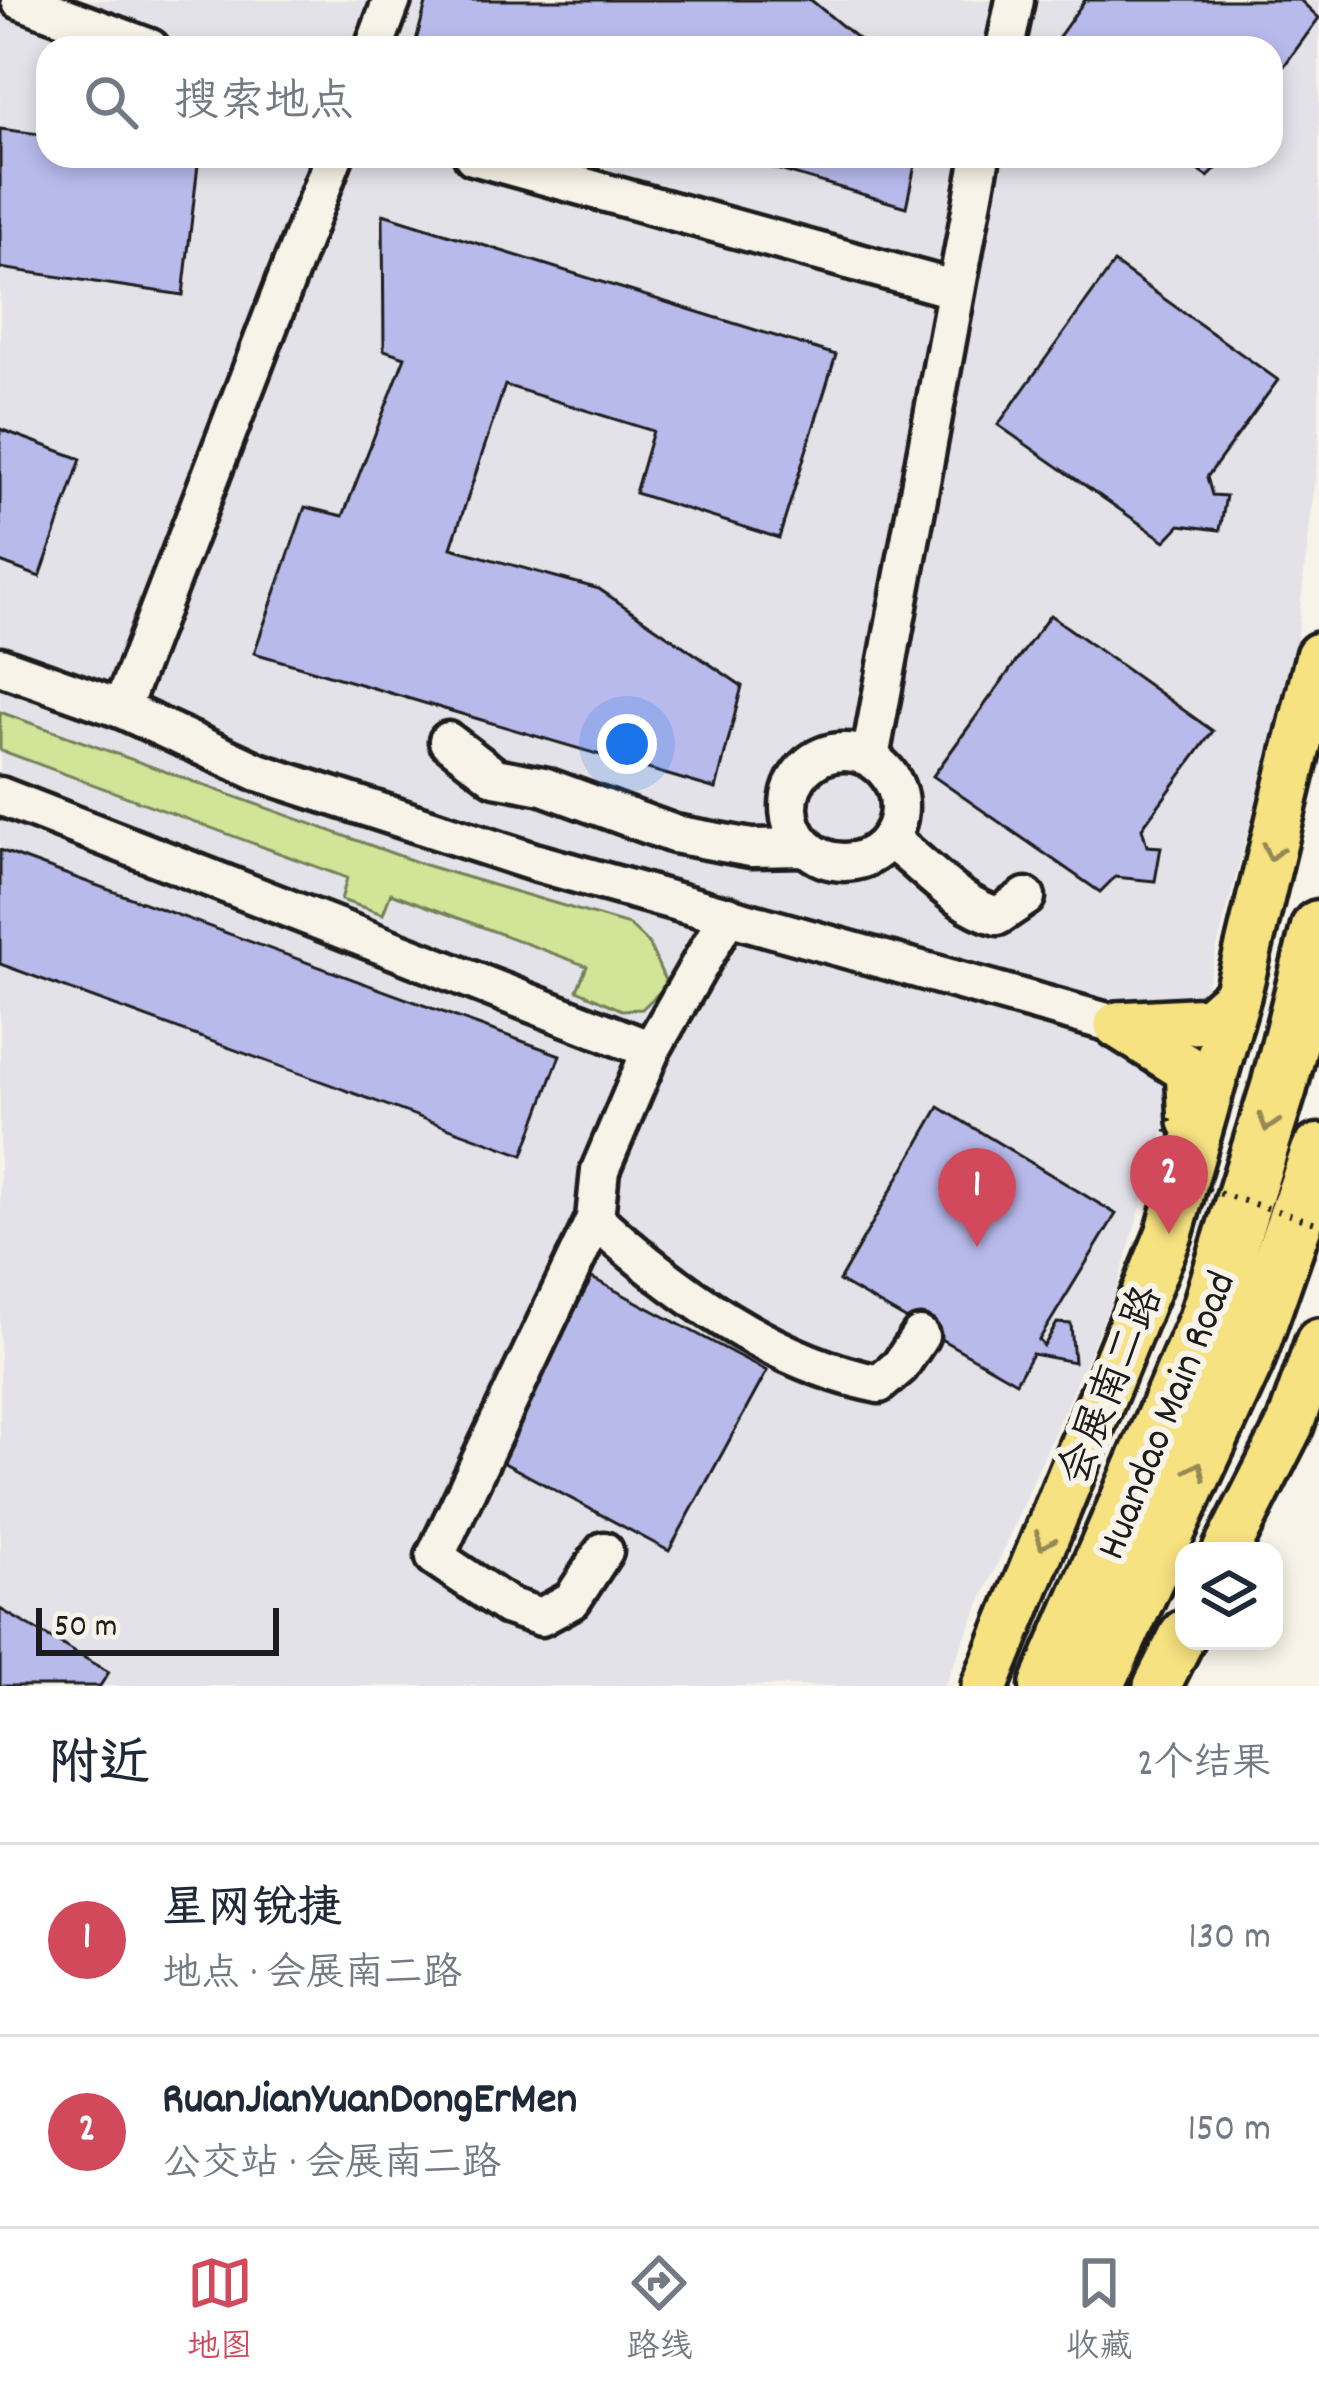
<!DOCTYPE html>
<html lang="zh">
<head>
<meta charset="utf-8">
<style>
	body { margin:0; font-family:Dekko,"LXGW WenKai TC",sans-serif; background:#f2f2f3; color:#1f2937 }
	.controls { position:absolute; right:36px; bottom:36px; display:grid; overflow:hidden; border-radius:24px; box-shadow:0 6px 18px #0003 }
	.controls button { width:108px; height:108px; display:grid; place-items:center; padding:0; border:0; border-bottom:3px solid #e0e1e3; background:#fff; color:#1f2937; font:60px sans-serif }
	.scale { position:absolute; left:36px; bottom:30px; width:243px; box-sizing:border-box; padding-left:12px; border:6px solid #1c1c1c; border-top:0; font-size:33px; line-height:42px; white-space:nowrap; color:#1c1c1c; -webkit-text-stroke:9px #f7f3e8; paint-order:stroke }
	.you { position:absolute; left:627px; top:744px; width:42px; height:42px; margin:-30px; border:9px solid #fff; border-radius:50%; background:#1a73e8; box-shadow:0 0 0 18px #1a73e833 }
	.badge { display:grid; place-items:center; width:78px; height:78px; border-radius:50%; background:#d1495b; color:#fff; font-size:39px; font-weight:700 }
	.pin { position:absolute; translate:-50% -99px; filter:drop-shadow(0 3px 6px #0008) }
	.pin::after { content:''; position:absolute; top:63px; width:42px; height:36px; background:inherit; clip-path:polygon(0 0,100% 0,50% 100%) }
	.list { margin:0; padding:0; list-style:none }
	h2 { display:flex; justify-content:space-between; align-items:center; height:156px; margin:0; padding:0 48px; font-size:51px }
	h2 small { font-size:39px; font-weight:400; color:#747a83 }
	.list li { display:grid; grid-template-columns:78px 1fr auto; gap:36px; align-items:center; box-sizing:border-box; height:192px; padding:0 48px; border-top:3px solid #e0e1e3 }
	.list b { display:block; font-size:45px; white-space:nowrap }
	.list p { margin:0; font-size:39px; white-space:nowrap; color:#747a83 }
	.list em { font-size:39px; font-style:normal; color:#747a83 }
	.icon { flex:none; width:66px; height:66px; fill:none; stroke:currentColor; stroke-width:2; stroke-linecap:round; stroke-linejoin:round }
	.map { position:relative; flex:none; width:1319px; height:1686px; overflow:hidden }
	.search { position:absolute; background:#fff; box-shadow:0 6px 18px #0003; left:36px; right:36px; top:36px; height:132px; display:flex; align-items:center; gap:30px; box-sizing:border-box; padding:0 42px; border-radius:36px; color:#747a83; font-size:45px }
	.sheet { height:540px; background:#fff }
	nav { display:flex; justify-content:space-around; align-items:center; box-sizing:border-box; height:168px; border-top:3px solid #e0e1e3; background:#fff; font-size:33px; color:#747a83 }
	nav a { display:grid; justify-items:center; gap:6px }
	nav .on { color:#d1495b }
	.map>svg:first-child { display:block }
	.built { fill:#e4e2e9; fill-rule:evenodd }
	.green { fill:#d1e498; stroke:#76805a; stroke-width:3 }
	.building { fill:#b8baec; stroke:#1c1c1c; stroke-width:3 }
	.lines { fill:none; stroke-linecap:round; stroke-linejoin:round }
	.minor-casing { stroke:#1c1c1c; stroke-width:45 }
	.major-casing { stroke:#1c1c1c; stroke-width:54 }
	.highway-casing { stroke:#1c1c1c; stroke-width:63 }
	.minor { stroke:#f7f3e8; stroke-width:36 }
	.major { stroke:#f7e281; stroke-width:45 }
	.highway { stroke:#f7e281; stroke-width:54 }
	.path-bridge { stroke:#1c1c1c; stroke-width:6; stroke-dasharray:3 9; stroke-linecap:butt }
	.oneway { stroke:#948954 }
	.labels { text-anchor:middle; stroke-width:12; stroke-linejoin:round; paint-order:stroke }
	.street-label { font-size:42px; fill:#1c1c1c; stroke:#f7f3e8 }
</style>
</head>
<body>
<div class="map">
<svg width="1319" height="1686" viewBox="0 0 1319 1686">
	<rect width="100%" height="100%" fill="#f7f3e8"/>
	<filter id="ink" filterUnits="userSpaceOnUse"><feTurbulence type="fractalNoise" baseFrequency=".00833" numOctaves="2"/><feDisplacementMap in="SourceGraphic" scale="24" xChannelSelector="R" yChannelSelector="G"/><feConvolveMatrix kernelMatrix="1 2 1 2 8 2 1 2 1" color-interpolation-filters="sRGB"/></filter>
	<g filter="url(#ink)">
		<path class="built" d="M0,0H1319V444L1296,646L1214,960L1116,1291L944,1686H0ZM48,48H1271V156H48Z"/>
		<polygon class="green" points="0,712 425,865 629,925 649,944 667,985 642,1009 622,1010 577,990 587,966 391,893 383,914 341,900 347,878 0,750"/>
		<g class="building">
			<polygon points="427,0 811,0 869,48 414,48"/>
			<polygon points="1085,0 1300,0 1319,18 1271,84 1271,48 1051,48"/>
			<polygon points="0,129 48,135 48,156 199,156 183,295 0,268"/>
			<polygon points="732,156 917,156 906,207"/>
			<polygon points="1179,156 1265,156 1264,166 1224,161 1208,177"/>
			<polygon points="383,214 836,355 779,538 635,493 653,431 505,385 451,548 599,589 742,686 716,789 254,653 305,507 343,516 405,357 384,350"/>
			<polygon points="1114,263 1278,380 1207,477 1212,495 1226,496 1220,530 1180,525 1165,541 998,425"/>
			<polygon points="0,429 81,459 40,577 0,562"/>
			<polygon points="1050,615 1213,731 1142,828 1147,846 1161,847 1155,881 1115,877 1100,892 933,776"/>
			<polygon points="0,850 560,1055 523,1155 0,964"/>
			<polygon points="939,1107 1116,1214 1039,1340 1044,1346 1057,1323 1071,1324 1074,1362 1032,1354 1016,1382 839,1281"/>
			<polygon points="592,1278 767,1371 669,1551 495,1458"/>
			<polygon points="0,1609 109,1672 100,1686 0,1686"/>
		</g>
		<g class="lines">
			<defs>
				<g id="minor">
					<polyline points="20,0 150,48"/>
					<polyline points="374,48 392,0"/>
					<polyline points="1005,48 1015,0"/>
					<polyline points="473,156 953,289"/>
					<polyline points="0,666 121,709 258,772 534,862 1118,1025"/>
					<polyline points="121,709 334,156"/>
					<polyline points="448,741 495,777 543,786 674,834 751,848 805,847"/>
					<circle cx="844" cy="807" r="55"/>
					<polyline points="870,758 981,156"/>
					<polyline points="0,796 651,1050 728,915"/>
					<path d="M889,839C925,865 956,905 998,916L1026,897"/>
					<path d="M651,1050L600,1170L595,1219C674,1291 771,1362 879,1384L900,1366L920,1336"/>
					<polyline points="595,1219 435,1557 508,1606 541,1617 572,1600 604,1551"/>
				</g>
				<g id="major">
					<polyline points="1118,1025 1189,1070 1192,1121"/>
					<polyline points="1118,1025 1210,1020 1237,996"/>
					<polyline points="1226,1551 1290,1425 1319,1342"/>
					<polyline points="985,1686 1169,1234 1237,996 1319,656"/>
					<polyline points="1157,1686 1184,1633"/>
				</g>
				<g id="highway">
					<polyline points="1048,1686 1206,1321 1279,1087 1319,928"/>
					<polyline points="1096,1686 1246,1360 1319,1152"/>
				</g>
			</defs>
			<use href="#minor" class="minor-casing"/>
			<use href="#major" class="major-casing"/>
			<use href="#highway" class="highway-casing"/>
			<use href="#minor" class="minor"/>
			<use href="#major" class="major"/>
			<use href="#highway" class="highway"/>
			<polyline class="path-bridge" points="1170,1118 1160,1175 1319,1224"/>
		</g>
		<defs><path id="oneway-chevron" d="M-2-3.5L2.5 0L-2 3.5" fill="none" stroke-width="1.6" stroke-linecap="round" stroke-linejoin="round" transform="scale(3)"/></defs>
		<g class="oneway">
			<use href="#oneway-chevron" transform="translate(1272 852) rotate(104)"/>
			<use href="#oneway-chevron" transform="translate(1268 1123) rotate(107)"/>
			<use href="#oneway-chevron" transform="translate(1197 1470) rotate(-66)"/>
			<use href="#oneway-chevron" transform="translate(1044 1541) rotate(112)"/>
		</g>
	</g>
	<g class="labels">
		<g class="street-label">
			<text transform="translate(1108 1384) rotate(-68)" y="15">会展南二路</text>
			<text transform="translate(1163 1414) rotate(-68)" y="15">Huandao Main Road</text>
		</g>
	</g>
</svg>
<div class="controls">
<button><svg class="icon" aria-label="layers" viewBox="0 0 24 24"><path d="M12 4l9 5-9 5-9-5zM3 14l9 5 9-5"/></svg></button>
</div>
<div class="scale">50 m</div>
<div class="you"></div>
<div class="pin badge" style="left:977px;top:1247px">1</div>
<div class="pin badge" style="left:1169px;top:1234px">2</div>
<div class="search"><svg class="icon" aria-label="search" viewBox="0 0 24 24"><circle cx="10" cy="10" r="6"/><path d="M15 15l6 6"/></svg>搜索地点</div>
</div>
<section class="sheet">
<h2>附近<small>2个结果</small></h2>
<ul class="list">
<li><span class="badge">1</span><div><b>星网锐捷</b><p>地点 · 会展南二路</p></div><em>130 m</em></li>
<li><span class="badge">2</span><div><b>RuanJianYuanDongErMen</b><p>公交站 · 会展南二路</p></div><em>150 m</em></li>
</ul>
</section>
<nav>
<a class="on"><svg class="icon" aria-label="map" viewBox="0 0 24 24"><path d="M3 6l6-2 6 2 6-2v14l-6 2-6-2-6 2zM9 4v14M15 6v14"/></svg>地图</a>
<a><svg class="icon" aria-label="directions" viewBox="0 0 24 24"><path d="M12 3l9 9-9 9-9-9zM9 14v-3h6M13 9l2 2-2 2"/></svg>路线</a>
<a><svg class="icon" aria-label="saved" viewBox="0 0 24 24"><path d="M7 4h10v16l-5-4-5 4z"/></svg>收藏</a>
</nav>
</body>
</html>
